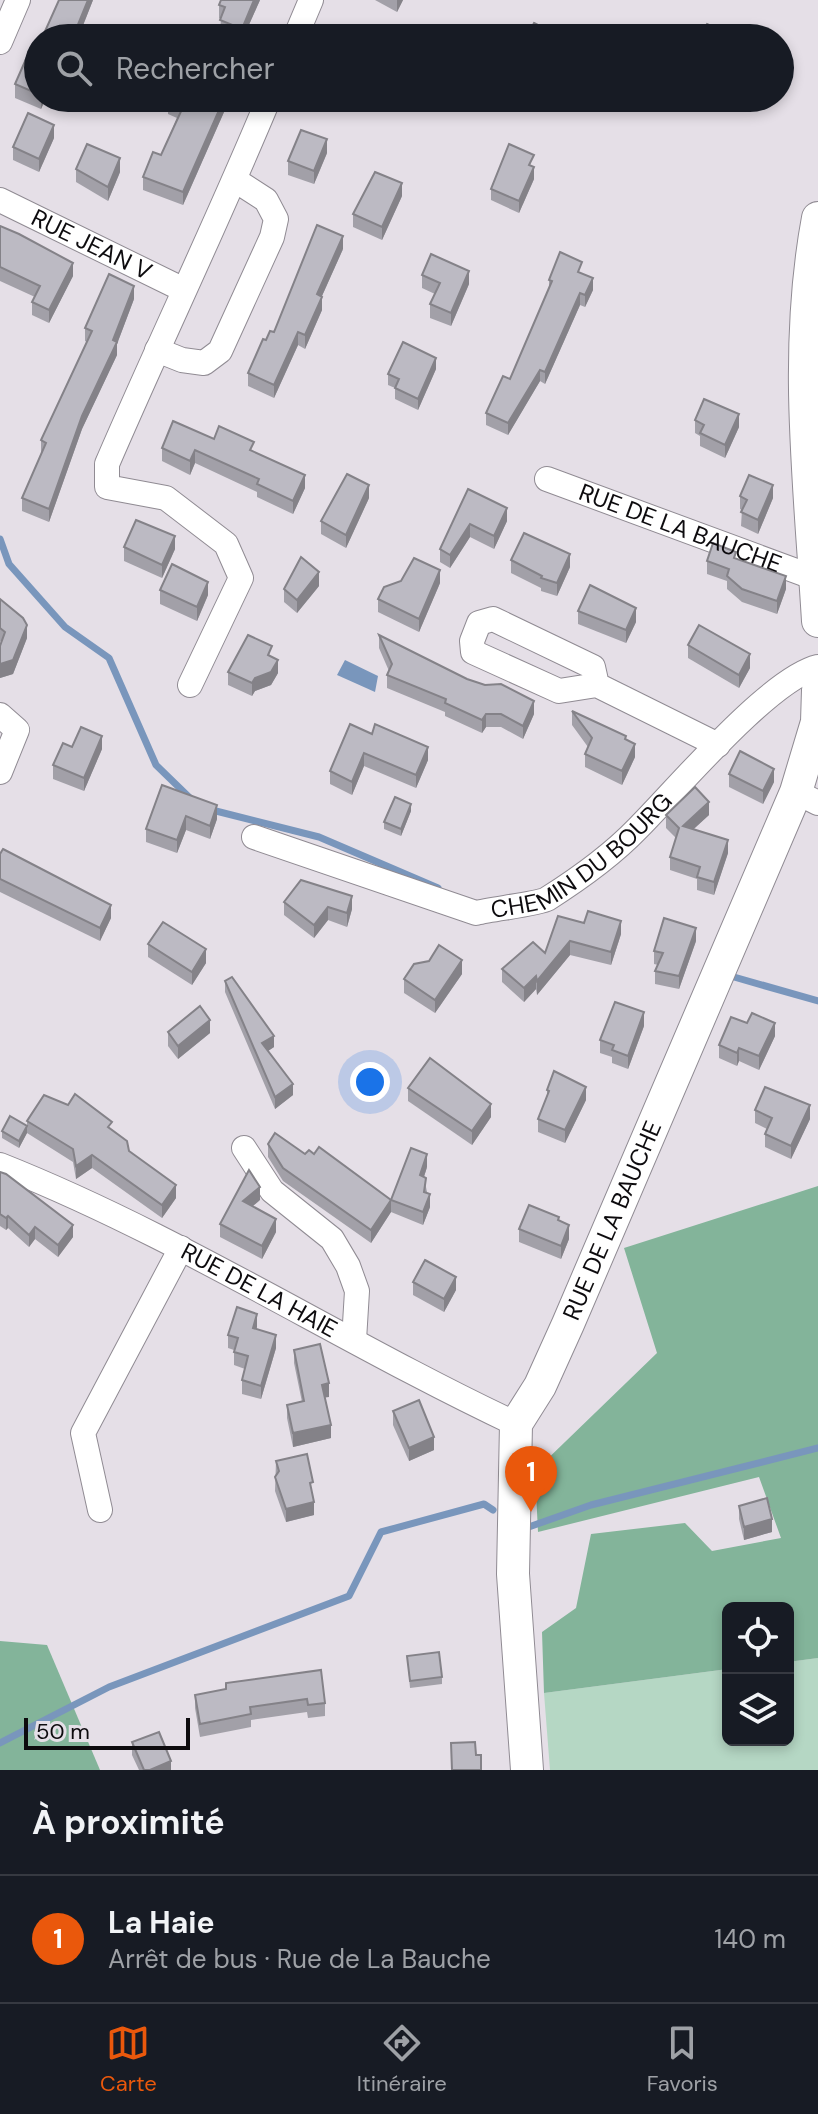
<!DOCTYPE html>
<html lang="fr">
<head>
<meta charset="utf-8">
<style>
	body { margin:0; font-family:"DM Sans",sans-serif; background:#242831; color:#f1f3f6 }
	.controls { position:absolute; right:24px; bottom:24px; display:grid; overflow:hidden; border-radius:12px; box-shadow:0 4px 12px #0003 }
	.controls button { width:72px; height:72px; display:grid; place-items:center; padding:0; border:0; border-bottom:2px solid #363941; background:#171b24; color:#f1f3f6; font:40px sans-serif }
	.scale { position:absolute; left:24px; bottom:20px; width:166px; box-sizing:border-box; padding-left:8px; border:4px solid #0d0b0e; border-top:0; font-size:22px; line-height:28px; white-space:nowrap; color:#0d0b0e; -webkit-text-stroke:6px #e5dfe7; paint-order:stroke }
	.you { position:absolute; left:370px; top:1082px; width:28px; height:28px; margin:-20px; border:6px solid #fff; border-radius:50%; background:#1a73e8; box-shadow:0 0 0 12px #1a73e833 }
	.badge { display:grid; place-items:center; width:52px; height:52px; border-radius:50%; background:#ea580c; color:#fff; font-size:26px; font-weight:700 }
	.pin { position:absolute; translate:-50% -66px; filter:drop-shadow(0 2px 4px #0008) }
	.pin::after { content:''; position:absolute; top:42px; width:28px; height:24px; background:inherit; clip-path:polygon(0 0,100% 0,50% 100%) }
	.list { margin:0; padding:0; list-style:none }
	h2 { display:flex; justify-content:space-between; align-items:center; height:104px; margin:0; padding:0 32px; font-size:34px }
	h2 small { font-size:26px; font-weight:400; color:#9ea1a6 }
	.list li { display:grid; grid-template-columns:52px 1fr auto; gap:24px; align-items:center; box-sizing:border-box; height:128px; padding:0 32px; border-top:2px solid #363941 }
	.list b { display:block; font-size:30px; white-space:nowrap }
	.list p { margin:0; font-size:26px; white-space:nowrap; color:#9ea1a6 }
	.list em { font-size:26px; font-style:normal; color:#9ea1a6 }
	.icon { flex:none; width:44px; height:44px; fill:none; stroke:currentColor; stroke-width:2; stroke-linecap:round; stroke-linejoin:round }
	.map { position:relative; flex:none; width:818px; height:1770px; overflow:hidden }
	.search { position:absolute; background:#171b24; box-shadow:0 4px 12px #0003; left:24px; right:24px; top:24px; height:88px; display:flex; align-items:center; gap:20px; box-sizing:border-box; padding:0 28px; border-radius:44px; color:#9ea1a6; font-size:30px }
	.sheet { height:232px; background:#171b24 }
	nav { display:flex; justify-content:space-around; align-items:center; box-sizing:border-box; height:112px; border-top:2px solid #363941; background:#171b24; font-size:22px; color:#9ea1a6 }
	nav a { display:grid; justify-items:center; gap:4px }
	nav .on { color:#ea580c }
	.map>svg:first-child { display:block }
	.green { fill:#b5d7c4 }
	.forest { fill:#83b49a }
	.water { fill:#7996bc }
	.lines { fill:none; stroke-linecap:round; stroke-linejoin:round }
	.stream { stroke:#7996bc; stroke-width:7 }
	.street-casing { stroke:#908b93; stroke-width:26 }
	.secondary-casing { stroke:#908b93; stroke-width:34 }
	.street { stroke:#fff; stroke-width:24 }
	.secondary { stroke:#fff; stroke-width:32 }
	.wall { fill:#a2a0a8 }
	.shaded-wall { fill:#848288 }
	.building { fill:#bcbac3; stroke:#848288; stroke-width:2 }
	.labels { text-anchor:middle; stroke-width:6; stroke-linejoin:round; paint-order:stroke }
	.street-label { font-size:24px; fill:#0d0b0e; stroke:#e5dfe7 }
</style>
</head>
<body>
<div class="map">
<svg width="818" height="1770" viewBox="0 0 818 1770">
	<rect width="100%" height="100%" fill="#e5dfe7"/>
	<polygon class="green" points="818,1658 818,1770 550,1770 544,1693 728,1669 728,1740 788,1740 788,1662"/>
	<g class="forest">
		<polygon points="818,1186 818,1658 788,1662 788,1608 728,1608 728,1669 544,1693 542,1632 576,1608 591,1534 685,1523 712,1551 781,1538 759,1477 538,1532 535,1471 657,1353 624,1248"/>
		<polygon points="0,1641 47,1645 100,1770 0,1770"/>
	</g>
	<polygon class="water" points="345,660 378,676 375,692 337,675"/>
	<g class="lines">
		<g class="stream">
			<polyline points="0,539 9,564 65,627 109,658 156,765 191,799"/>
			<polyline points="208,809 319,837 438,888"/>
			<polyline points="734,977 818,1001"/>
			<polyline points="523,1529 591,1505 818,1448"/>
			<polyline points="0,1743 109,1687 349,1596 381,1532 484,1504 493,1510"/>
		</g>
		<defs>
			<g id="street">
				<polyline points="295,38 311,0"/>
				<polyline points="0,42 18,0"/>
				<path id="s1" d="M0,200L182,289"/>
				<polyline points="157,350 182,360 204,363 220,351 272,237 276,219 266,200 235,180"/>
				<path id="s2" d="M547,479L815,578"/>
				<path d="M190,685L241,578L226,544L166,498L107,487V464C160,341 218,221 269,98"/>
				<polyline points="597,685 593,667 493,619 479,623 472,641 473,652 559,691 597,685 718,745"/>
				<polyline points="0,715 17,730 0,772"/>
				<polyline points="796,792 818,803"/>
				<path id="s3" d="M254,837L476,913C491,909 538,904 547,899C577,880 613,854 638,828C677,789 769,679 818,667"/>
				<polyline points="244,1148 272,1191 332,1239 348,1266 357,1291 354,1340"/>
				<path id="s4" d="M0,1165C179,1236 342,1342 516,1424"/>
				<polyline points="100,1510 83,1433 181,1248"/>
			</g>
			<g id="secondary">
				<path d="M818,218C793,352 810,486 818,621"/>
				<path id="s5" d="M527,1770L513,1574L516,1424L540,1386L568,1324L796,792L817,722L818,690"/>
			</g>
		</defs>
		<use href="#street" class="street-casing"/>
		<use href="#secondary" class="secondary-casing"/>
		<use href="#street" class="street"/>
		<use href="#secondary" class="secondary"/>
	</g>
	<g class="wall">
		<polygon points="93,0 78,38 42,38"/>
		<polygon points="260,0 243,38 232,38 220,33 221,19 219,18 219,5"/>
		<polygon points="375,0 403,0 397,12"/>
		<polygon points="38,45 38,98 46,98 41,109 15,98 15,84"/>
		<polygon points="362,98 394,98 388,107 377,99 373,105"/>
		<polygon points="168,101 224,112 183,205 143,190 143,177 161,155 177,118 168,114"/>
		<polygon points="54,138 39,172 13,160 13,147"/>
		<polygon points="327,153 314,184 288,175 288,161"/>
		<polygon points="533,167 534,179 519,213 491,200 491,189"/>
		<polygon points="76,169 120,172 108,201 76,182"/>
		<polygon points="402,196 382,240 353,227 353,214"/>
		<polygon points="0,226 73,276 49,323 32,315 32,302 35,297 0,281"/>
		<polygon points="343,249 322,296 322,310 305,349 298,345 274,398 248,386 248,373 266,340"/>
		<polygon points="582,274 593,290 585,307 580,305 545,384 540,381 508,435 486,425 486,413 510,379 549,290 549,280"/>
		<polygon points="422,275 469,284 451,326 430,318 430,304 435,294 422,288"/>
		<polygon points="134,299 117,344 117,355 82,429 49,522 22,511 22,498 41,454 41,440 87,342 85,341 85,328"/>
		<polygon points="436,369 418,410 395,399 395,388 388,385 388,374"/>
		<polygon points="695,420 739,427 725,458 700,446 700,436 695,433"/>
		<polygon points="214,439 254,452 305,488 293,514 257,497 257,492 195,463 190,475 162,461 162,448"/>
		<polygon points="468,489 507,521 494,549 470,537 450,568 440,562 440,549"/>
		<polygon points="740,496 773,498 758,534 741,526 742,510 740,509"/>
		<polygon points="369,498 346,548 321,534 321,521"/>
		<polygon points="124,547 175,549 162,578 124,561"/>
		<polygon points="736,558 786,589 777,614 742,602 727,589 727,581 707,574 707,561"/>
		<polygon points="511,560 570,567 557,596 541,591 541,588 511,573"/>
		<polygon points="440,583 419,632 378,612 378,599"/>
		<polygon points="319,586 297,613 284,602 284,589"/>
		<polygon points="160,590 208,595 197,621 160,604"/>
		<polygon points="0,599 27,638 13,674 0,678 0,646 1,642 0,641"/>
		<polygon points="578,611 636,622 626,643 578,624"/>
		<polygon points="379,635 534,714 523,739 501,727 486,727 482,733 445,716 445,712 387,688 387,675 389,671 379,648"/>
		<polygon points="688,645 750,668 739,688 688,658"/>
		<polygon points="272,657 278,673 271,685 255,691 252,696 228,685 228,672"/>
		<polygon points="572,711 635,757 622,785 585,767 585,754 588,747 572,725"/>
		<polygon points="350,724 428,760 416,788 364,766 352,795 330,784 330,771"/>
		<polygon points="72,747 102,749 84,791 53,779 53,765"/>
		<polygon points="729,774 774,782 763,804 729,787"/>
		<polygon points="162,785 217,819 210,839 186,830 177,853 146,842 146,829"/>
		<polygon points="411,811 401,836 384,829 384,822"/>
		<polygon points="666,815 709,815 693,829 728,853 714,895 697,890 697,879 670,870 670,857 676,838 666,828"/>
		<polygon points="0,854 111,918 100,941 0,892"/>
		<polygon points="284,902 352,909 347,927 328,920 314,938 284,915"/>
		<polygon points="558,916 621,934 611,965 570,955 537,995 536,989 524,1002 502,982 502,969 545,953"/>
		<polygon points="696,941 679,989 655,984 655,971 658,965 654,964 654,951"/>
		<polygon points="148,944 206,963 192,985 148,957"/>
		<polygon points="429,961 462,974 435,1013 404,993 404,979"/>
		<polygon points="225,981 274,1047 268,1051 293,1095 275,1109 225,992"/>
		<polygon points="644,1026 628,1069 612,1063 612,1057 600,1053 600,1040"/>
		<polygon points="168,1032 210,1033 178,1059 168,1046"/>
		<polygon points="775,1036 759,1070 739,1061 737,1066 719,1058 719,1045"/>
		<polygon points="408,1088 491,1117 472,1145 408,1101"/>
		<polygon points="547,1090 586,1100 565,1143 538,1132 538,1119 547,1098"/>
		<polygon points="755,1110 810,1119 791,1159 765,1147 765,1134 767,1129 755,1123"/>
		<polygon points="27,1121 112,1130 129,1151 176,1198 162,1218 92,1168 76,1179 73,1162 27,1133 19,1148 2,1138 2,1131 27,1126"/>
		<polygon points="268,1144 305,1154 391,1200 427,1167 424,1177 430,1207 423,1225 391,1212 371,1243 283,1181 268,1157"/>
		<polygon points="0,1172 73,1237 58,1257 35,1239 29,1247 8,1228 6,1230 0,1226"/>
		<polygon points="260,1200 253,1206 276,1232 262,1259 220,1237 220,1224"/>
		<polygon points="559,1221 569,1239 561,1259 519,1242 519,1229"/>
		<polygon points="413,1282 456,1290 444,1312 413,1295"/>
		<polygon points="257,1327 256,1329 276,1348 261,1399 242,1394 242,1380 245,1369 234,1365 234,1350 228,1348 228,1335"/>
		<polygon points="294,1350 329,1397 324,1397 331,1438 293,1447 287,1418 287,1405 302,1402 294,1363"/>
		<polygon points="393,1411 434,1450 409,1461 393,1425"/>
		<polygon points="276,1461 313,1495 314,1515 286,1522 275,1491"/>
		<polygon points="739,1506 772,1532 744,1540 739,1519"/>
		<polygon points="407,1656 442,1677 442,1684 410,1688"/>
		<polygon points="226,1683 325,1703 325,1716 308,1718 307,1712 251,1720 251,1727 200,1737 195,1708 195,1695 226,1689"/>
		<polygon points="132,1742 171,1770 139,1770 132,1755"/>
	</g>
	<g class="shaded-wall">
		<polygon points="88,0 93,0 78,38 75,38 75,32"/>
		<polygon points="254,0 260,0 243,38 242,38 242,29"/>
		<polygon points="397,0 403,0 397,12"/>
		<polygon points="41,98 46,98 41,109"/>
		<polygon points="388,98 394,98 388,107"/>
		<polygon points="224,99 224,112 183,205 183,192"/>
		<polygon points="54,125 54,138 39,172 39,159"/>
		<polygon points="327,139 327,153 314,184 314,171"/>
		<polygon points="120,158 120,172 108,201 108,187"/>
		<polygon points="534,167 534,179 519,213 519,201"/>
		<polygon points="402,183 402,196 382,240 382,227"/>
		<polygon points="343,236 343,249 317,307 317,294"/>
		<polygon points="73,263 73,276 49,323 49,310"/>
		<polygon points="469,271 469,284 451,326 451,313"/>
		<polygon points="593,278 593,290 585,307 585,295"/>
		<polygon points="134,286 134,299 117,344 117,355 82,429 49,522 49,509 82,416"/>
		<polygon points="580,293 580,305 545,384 545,372"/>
		<polygon points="322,297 322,310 305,349 305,335"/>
		<polygon points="298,332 298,345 274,398 274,385"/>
		<polygon points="436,358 436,369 418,410 418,399"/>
		<polygon points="540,370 540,381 508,435 508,423"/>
		<polygon points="739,414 739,427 725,458 725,445"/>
		<polygon points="195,450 195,463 190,475 190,461"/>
		<polygon points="305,475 305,488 293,514 293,501"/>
		<polygon points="369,485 369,498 346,548 346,535"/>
		<polygon points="773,485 773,498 758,534 758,520"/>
		<polygon points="507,508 507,521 494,549 494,536"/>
		<polygon points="470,524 470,537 450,568 450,555"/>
		<polygon points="175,536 175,549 162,578 162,565"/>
		<polygon points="570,554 570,567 557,596 557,583"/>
		<polygon points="440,570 440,583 419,632 419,619"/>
		<polygon points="319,572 319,586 297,613 297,600"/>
		<polygon points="786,576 786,589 777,614 777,601"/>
		<polygon points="208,582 208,595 197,621 197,607"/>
		<polygon points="636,608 636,622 626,643 626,630"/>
		<polygon points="27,625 27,638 13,674 0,678 0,664"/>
		<polygon points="750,654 750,668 739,688 739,675"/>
		<polygon points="278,660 278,673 271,685 255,691 252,696 252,683 255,678"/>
		<polygon points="534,701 534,714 523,739 523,726"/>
		<polygon points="486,714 486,727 482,733 482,720"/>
		<polygon points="102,736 102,749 84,791 84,778"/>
		<polygon points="635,744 635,757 622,785 622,771"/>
		<polygon points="428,747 428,760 416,788 416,775"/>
		<polygon points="364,753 364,766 352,795 352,782"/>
		<polygon points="774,769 774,782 763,804 763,791"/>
		<polygon points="709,802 709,815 683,839 683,826"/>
		<polygon points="411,804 411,811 401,836 401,829"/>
		<polygon points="217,805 217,819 210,839 210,826"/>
		<polygon points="186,816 186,830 177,853 177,840"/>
		<polygon points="728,840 728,853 714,895 714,882"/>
		<polygon points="352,896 352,909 347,927 347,913"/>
		<polygon points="111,905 111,918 100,941 100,928"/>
		<polygon points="328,907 328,920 314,938 314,925"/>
		<polygon points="621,921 621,934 611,965 611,952"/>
		<polygon points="696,928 696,941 679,989 679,976"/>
		<polygon points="570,941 570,955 537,995 537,981"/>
		<polygon points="206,949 206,963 192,985 192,972"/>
		<polygon points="462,960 462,974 435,1013 435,1000"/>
		<polygon points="536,976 536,989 524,1002 524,988"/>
		<polygon points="644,1012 644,1026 628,1069 628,1056"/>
		<polygon points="210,1020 210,1033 178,1059 178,1046"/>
		<polygon points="775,1023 775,1036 759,1070 759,1056"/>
		<polygon points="274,1036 274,1047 262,1055 262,1043"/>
		<polygon points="739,1048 739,1061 737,1066 737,1053"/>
		<polygon points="293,1084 293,1095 275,1109 275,1097"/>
		<polygon points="586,1087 586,1100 565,1143 565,1130"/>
		<polygon points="491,1104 491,1117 472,1145 472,1131"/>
		<polygon points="810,1105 810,1119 791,1159 791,1146"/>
		<polygon points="27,1127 27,1133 19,1148 19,1141"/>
		<polygon points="427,1154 427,1167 420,1189 420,1175"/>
		<polygon points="92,1155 92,1168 76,1179 76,1166"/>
		<polygon points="176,1185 176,1198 162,1218 162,1205"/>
		<polygon points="260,1187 260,1200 243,1214 243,1201"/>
		<polygon points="430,1194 430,1207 423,1225 423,1212"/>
		<polygon points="391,1200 391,1212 371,1243 371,1230"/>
		<polygon points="8,1216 8,1228 6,1230 6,1218"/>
		<polygon points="276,1219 276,1232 262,1259 262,1246"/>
		<polygon points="73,1225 73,1237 58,1257 58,1245"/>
		<polygon points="569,1225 569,1239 561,1259 561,1246"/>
		<polygon points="35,1227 35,1239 29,1247 29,1235"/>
		<polygon points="456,1277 456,1290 444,1312 444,1299"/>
		<polygon points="257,1314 257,1327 253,1341 253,1328"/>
		<polygon points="276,1335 276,1348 261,1399 261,1386"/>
		<polygon points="329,1383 329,1397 322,1398 322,1385"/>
		<polygon points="331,1425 331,1438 293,1447 293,1433"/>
		<polygon points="434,1437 434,1450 409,1461 409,1448"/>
		<polygon points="314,1502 314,1515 286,1522 286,1509"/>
		<polygon points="772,1519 772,1532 744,1540 744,1527"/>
		<polygon points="171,1761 171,1770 150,1770"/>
	</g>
	<g class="building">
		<polygon points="59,0 88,0 75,32 70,30 66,38 42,38"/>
		<polygon points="221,0 254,0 242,29 220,20 225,7 219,5"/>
		<polygon points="534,23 563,38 526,38"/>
		<polygon points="707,24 734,38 699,38"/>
		<polygon points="33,43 38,45 38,94 15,84"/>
		<polygon points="170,98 224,99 183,192 143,177 153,152 161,155 183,107 168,101"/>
		<polygon points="28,113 54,125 39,159 13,147"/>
		<polygon points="301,130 327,139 314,171 288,161"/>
		<polygon points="87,144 120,158 108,187 76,169"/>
		<polygon points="509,144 534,155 529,165 534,167 519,201 491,189"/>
		<polygon points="375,172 402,183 382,227 353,214"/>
		<polygon points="317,225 343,236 317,294 322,297 305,335 298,332 274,385 248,373 263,339 266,340 270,331 274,332"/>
		<polygon points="0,226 19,234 73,263 49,310 32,302 40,286 0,267"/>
		<polygon points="560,252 582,262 578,272 593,278 585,295 580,293 545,372 540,370 508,423 486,413 503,376 510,379 552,281 549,280"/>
		<polygon points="431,254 469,271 451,313 430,304 440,283 422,275"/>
		<polygon points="109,274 134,286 113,340 117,342 82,416 49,509 22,498 46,443 41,440 92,331 85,328"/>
		<polygon points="403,342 436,358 418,399 395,388 399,379 388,374"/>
		<polygon points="704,399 739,414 725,445 700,433 704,425 695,420"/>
		<polygon points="173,421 214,439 219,426 254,442 250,450 305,475 293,501 257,484 259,479 195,450 190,461 162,448"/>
		<polygon points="347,474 369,485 346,535 321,521"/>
		<polygon points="749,475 773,485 758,520 741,512 747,500 740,496"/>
		<polygon points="468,489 507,508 494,536 470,524 450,555 440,549"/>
		<polygon points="136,520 175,536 162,565 124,547"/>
		<polygon points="524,533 570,554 557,583 541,578 542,576 511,560"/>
		<polygon points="713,543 736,552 734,558 786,576 777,601 742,589 727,576 729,569 707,561"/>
		<polygon points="301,557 319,572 297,600 284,589"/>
		<polygon points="414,558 440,570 419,619 378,599 384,587 401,581"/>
		<polygon points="172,564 208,582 197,607 160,590"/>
		<polygon points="590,585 636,608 626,630 578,611"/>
		<polygon points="0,599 23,618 27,625 13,660 0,664 0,646 5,632 0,628"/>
		<polygon points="699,625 750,654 739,675 688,645"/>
		<polygon points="248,635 272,646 268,655 278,660 271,672 255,678 252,683 228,672"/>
		<polygon points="379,635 467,679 485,685 501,684 534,701 523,726 501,714 486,714 482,720 445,703 446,699 387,675 392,664"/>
		<polygon points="572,711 626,736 625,739 635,744 622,771 585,754 592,738"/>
		<polygon points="350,724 372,734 375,724 428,747 416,775 364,753 352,782 330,771"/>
		<polygon points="81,727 102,736 84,778 53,765 63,743 72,747"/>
		<polygon points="740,751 774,769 763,791 729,774"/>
		<polygon points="162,785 217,805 210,826 186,816 177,840 146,829"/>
		<polygon points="695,787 709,802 683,826 728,840 714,882 697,877 700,867 670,857 679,828 666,815"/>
		<polygon points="395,797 411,804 401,829 384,822"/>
		<polygon points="3,849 111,905 100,928 0,879 0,854"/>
		<polygon points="301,880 352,896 347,913 328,907 314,925 284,902"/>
		<polygon points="588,911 621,921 611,952 570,941 537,981 536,976 524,988 502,969 533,942 545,953 558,916 584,923"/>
		<polygon points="664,918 696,928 679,976 655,971 663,953 654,951"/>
		<polygon points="163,922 206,949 192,972 148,944"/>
		<polygon points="439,945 462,960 435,1000 404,979 414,964 429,961"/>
		<polygon points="232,977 274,1036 262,1043 293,1084 275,1097 225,981"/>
		<polygon points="615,1002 644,1012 628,1056 612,1050 614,1045 600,1040"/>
		<polygon points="200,1006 210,1020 178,1046 168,1032"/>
		<polygon points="752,1013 775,1023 759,1056 739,1048 737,1053 719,1045 731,1017 747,1023"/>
		<polygon points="430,1058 491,1104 472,1131 408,1088"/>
		<polygon points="554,1071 586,1087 565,1130 538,1119 549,1091 547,1090"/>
		<polygon points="765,1087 810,1105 791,1146 765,1134 772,1118 755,1110"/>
		<polygon points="75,1094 112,1122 108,1127 127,1141 129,1151 176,1185 162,1205 92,1155 76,1166 73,1149 27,1121 44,1095 68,1105"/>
		<polygon points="10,1116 27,1126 19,1141 2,1131"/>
		<polygon points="275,1133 305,1154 309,1150 314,1154 319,1147 391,1200 371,1230 283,1168 268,1144"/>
		<polygon points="411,1148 427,1154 420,1175 426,1178 424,1192 430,1194 423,1212 391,1200"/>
		<polygon points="249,1170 260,1187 243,1201 276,1219 262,1246 220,1224"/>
		<polygon points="0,1172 6,1174 73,1225 58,1245 35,1227 29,1235 8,1216 6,1218 0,1214"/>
		<polygon points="529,1205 559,1217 558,1220 569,1225 561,1246 519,1229"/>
		<polygon points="425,1260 456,1277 444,1299 413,1282"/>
		<polygon points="237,1307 257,1314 253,1328 276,1335 261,1386 242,1380 248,1356 234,1352 238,1338 228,1335"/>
		<polygon points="320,1344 329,1383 322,1385 331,1425 293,1433 287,1405 304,1401 294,1350"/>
		<polygon points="419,1400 434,1437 409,1448 393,1411"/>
		<polygon points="307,1454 313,1482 310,1483 314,1502 286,1509 275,1477 279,1471 276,1461"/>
		<polygon points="767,1498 772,1519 744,1527 739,1506"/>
		<polygon points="439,1652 442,1677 410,1681 407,1656"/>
		<polygon points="321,1670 325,1703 308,1705 307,1699 250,1707 251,1714 200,1724 195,1695 226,1689 226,1683"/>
		<polygon points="159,1732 171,1761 150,1770 144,1770 132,1742"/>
		<polygon points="475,1742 476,1755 481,1755 481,1770 452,1770 451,1743"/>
	</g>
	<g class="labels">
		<g class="street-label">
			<text dy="8" stroke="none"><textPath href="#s1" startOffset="102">RUE JEAN V</textPath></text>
			<text dy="8" stroke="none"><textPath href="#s2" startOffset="142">RUE DE LA BAUCHE</textPath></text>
			<text dy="8" stroke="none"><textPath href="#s3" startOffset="358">CHEMIN DU BOURG</textPath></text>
			<text dy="8" stroke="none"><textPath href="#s5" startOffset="572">RUE DE LA BAUCHE</textPath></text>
			<text dy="8" stroke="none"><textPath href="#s4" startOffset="288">RUE DE LA HAIE</textPath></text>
		</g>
	</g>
</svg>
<div class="controls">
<button><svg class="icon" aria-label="locate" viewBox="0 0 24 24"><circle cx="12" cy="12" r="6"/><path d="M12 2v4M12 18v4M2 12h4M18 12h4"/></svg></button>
<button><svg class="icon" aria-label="layers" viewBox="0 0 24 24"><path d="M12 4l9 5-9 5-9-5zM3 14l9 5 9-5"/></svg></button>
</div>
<div class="scale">50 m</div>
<div class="you"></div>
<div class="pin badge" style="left:531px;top:1512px">1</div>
<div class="search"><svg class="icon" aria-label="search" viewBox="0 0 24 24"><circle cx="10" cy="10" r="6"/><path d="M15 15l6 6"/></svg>Rechercher</div>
</div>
<section class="sheet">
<h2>À proximité<small></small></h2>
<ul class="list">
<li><span class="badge">1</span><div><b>La Haie</b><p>Arrêt de bus · Rue de La Bauche</p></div><em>140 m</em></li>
</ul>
</section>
<nav>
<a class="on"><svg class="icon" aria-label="map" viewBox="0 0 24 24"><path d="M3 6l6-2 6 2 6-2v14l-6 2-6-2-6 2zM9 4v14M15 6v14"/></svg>Carte</a>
<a><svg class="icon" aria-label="directions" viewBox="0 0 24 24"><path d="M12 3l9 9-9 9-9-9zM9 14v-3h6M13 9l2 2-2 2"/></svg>Itinéraire</a>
<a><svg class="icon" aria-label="saved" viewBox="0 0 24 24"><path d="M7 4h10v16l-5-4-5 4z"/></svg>Favoris</a>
</nav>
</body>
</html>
